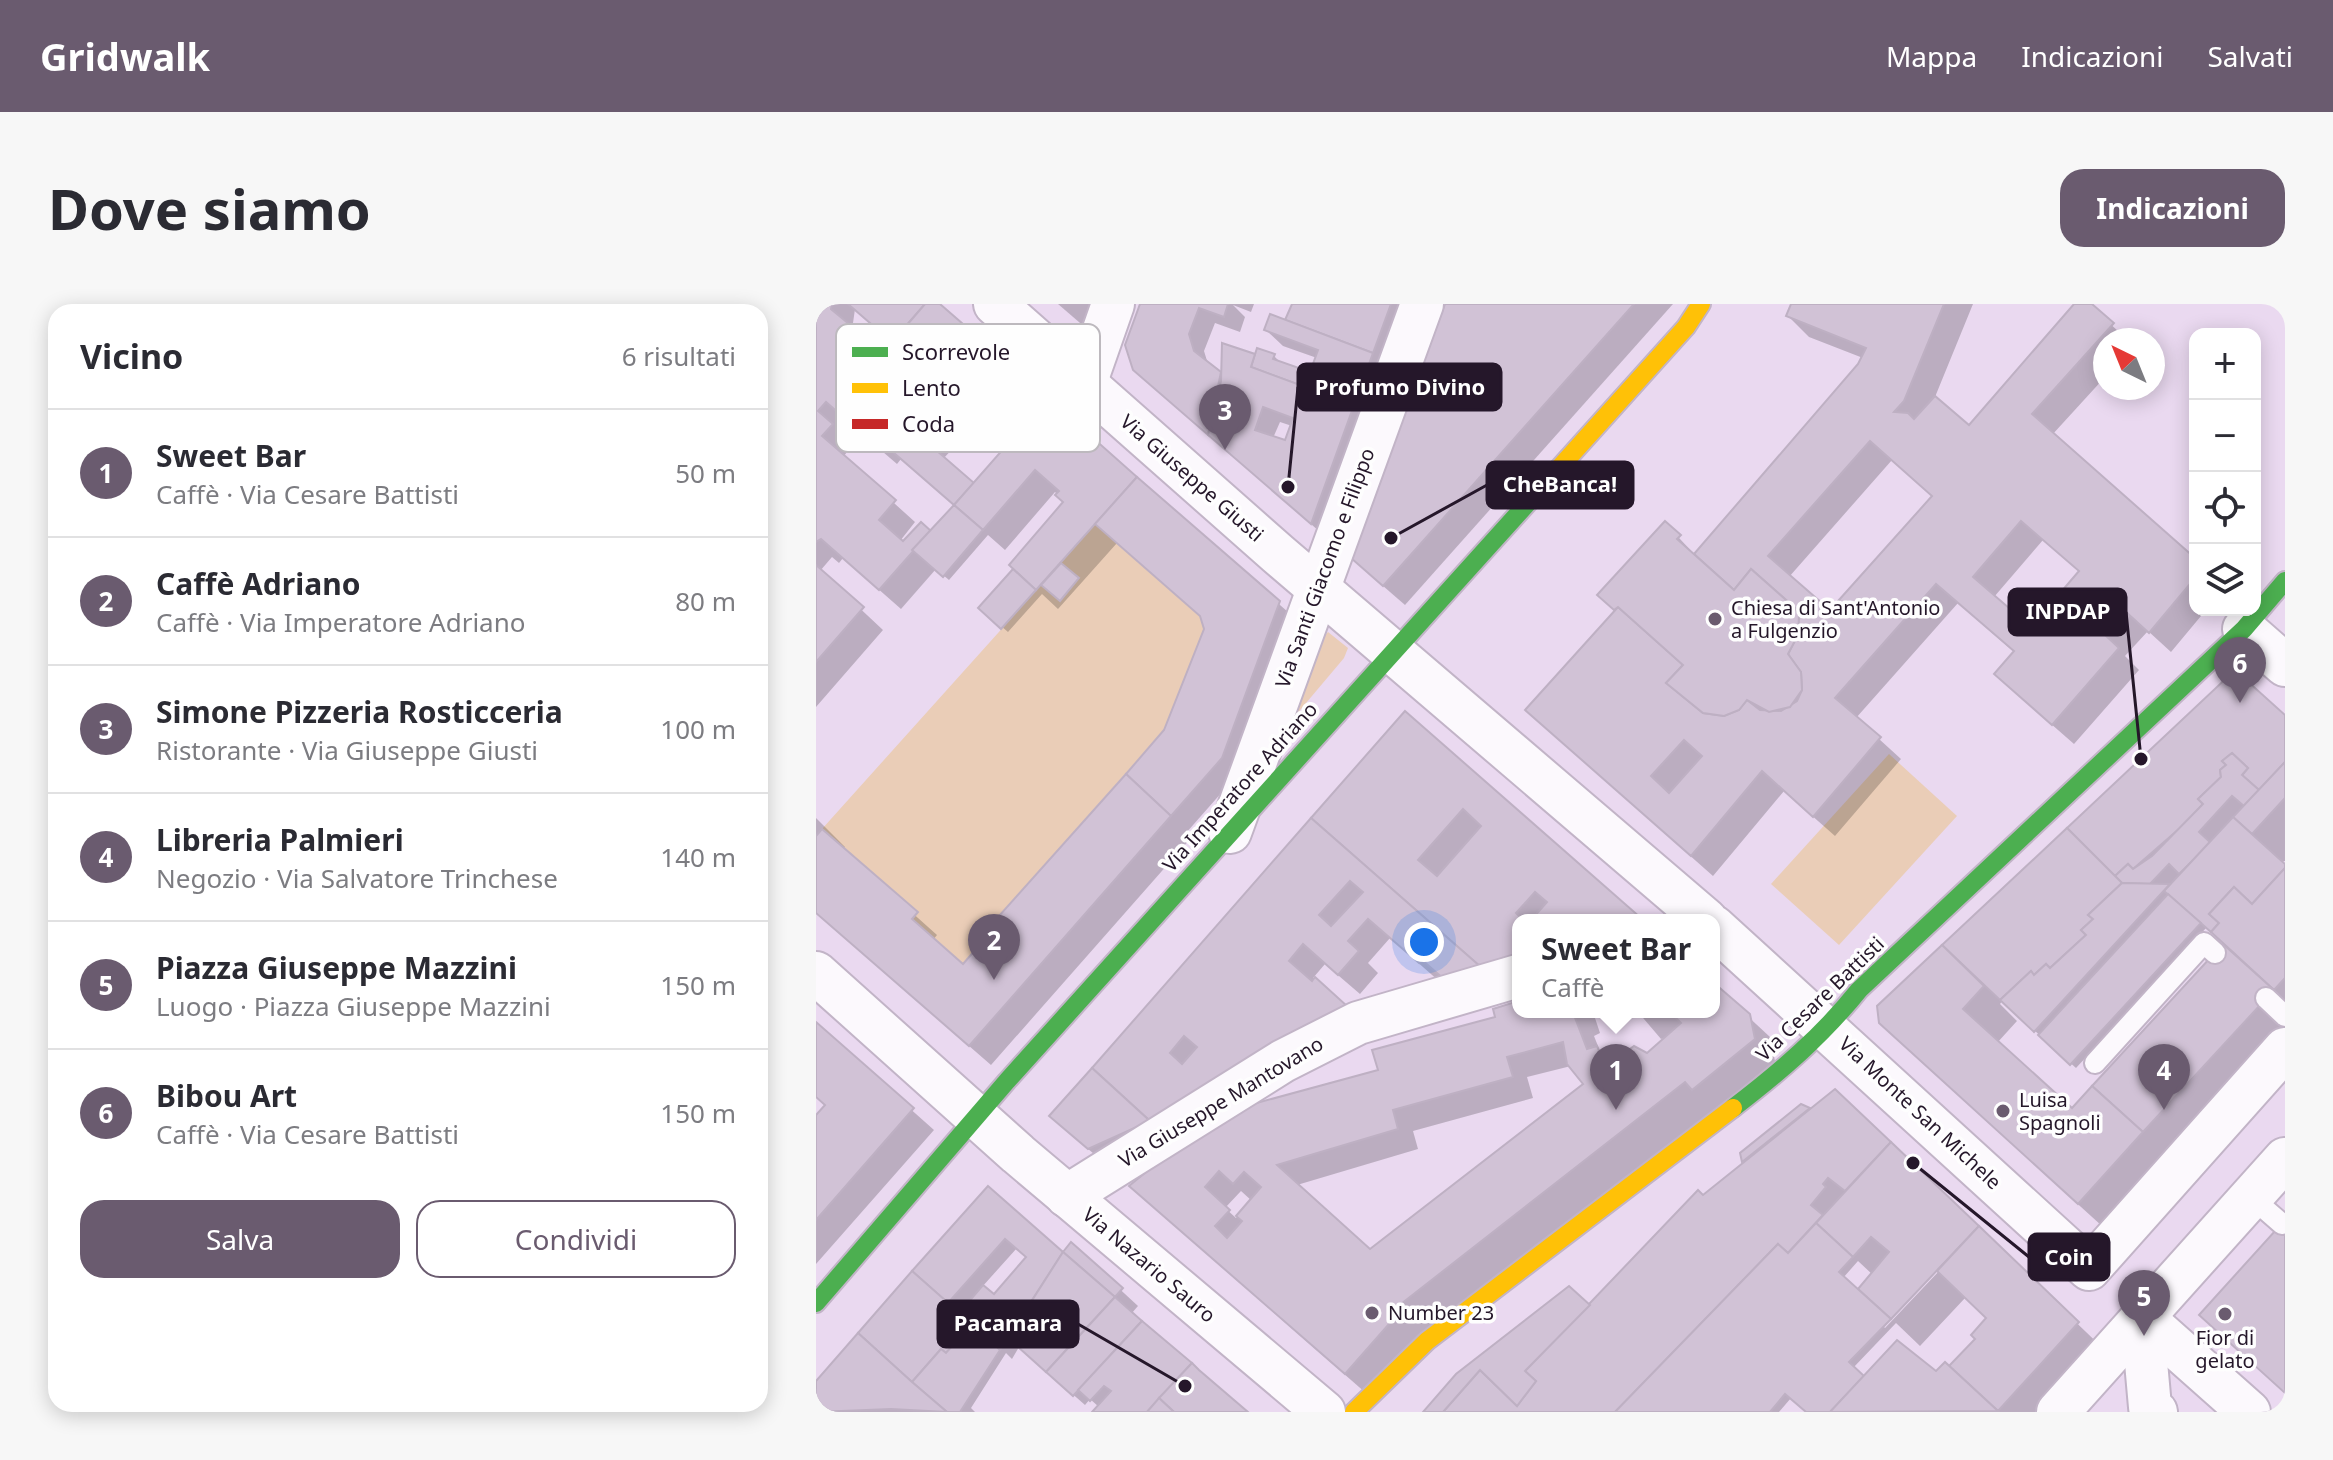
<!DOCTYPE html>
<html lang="it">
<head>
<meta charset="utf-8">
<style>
	body { margin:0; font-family:"Noto Sans",sans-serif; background:#f7f7f7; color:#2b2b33 }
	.controls { position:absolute; right:24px; top:24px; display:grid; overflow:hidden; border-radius:16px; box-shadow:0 4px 20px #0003 }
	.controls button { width:72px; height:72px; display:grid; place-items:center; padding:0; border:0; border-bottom:2px solid #e1e1e2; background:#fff; color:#2b2b33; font:40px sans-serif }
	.compass { position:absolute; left:1277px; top:24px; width:72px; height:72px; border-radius:50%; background:#fff; box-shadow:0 4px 20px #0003; rotate:317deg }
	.you { position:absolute; left:608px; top:638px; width:28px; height:28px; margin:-20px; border:6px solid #fff; border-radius:50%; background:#1a73e8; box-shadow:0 0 0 12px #1a73e833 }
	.badge { display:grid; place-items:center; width:52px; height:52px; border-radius:50%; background:#6a5b6f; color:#fff; font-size:26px; font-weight:700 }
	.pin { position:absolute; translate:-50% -66px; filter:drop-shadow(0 2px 4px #0008) }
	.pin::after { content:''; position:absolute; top:42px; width:28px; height:24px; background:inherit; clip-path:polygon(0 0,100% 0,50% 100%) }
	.popup { position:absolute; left:696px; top:610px; width:208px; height:104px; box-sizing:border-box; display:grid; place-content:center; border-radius:16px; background:#fff; filter:drop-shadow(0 2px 6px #0005); font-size:26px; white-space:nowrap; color:#7c7c81 }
	.popup b { font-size:30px; color:#2b2b33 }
	.popup::after { content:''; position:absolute; left:50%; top:100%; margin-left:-16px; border:16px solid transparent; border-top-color:#fff }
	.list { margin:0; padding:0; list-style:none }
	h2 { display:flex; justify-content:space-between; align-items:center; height:104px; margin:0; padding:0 32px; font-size:34px }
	h2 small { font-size:26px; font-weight:400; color:#7c7c81 }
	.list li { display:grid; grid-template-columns:52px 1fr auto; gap:24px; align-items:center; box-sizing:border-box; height:128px; padding:0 32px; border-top:2px solid #e1e1e2 }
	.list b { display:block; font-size:30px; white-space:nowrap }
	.list p { margin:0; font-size:26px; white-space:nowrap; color:#7c7c81 }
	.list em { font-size:26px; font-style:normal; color:#7c7c81 }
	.actions { display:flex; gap:16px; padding:24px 32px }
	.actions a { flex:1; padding:18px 0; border:2px solid #6a5b6f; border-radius:24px; text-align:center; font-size:28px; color:#6a5b6f }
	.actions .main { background:#6a5b6f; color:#fff }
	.icon { flex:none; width:44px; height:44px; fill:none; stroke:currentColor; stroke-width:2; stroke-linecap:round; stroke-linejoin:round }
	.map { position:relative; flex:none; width:1469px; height:1108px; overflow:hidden; border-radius:24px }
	header { display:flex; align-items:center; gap:48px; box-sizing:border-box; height:112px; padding:0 40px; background:#6a5b6f; color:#fff }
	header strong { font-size:38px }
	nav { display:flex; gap:44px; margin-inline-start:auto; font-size:28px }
	.intro { display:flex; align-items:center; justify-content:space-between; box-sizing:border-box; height:192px; padding:0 48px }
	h1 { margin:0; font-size:56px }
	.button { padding:20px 36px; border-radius:24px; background:#6a5b6f; color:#fff; font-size:28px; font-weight:700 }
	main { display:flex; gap:48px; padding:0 48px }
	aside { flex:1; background:#fff; border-radius:24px; box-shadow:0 4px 20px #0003 }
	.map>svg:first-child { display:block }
	.green { fill:#eacdb7 }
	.shadow { fill:#0003; fill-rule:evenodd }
	.building { fill:#d1c2d6; stroke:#beb0c3; stroke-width:2; fill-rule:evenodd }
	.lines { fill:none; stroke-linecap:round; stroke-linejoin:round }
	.lane-casing { stroke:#c2b4c7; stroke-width:24 }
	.street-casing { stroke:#c2b4c7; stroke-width:46 }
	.fast-casing { stroke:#c2b4c7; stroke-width:22 }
	.slow-casing { stroke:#c2b4c7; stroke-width:22 }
	.lane { stroke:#fcf9fd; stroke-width:20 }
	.street { stroke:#fcf9fd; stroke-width:42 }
	.fast { stroke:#4caf50; stroke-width:18 }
	.slow { stroke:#ffc107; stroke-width:18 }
	.poi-dot { fill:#6a5b6f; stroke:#fefefe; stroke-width:3 }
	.labels { text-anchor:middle; stroke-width:7; stroke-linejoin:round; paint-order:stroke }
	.street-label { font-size:20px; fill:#25172a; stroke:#fefefe }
	.poi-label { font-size:20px; fill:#25172a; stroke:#fefefe; text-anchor:start }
	.key { fill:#fefefe; stroke:#bdb9be; stroke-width:2 }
	.key-label { font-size:22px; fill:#25172a }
	.leader { fill:none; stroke:#25172a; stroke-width:3 }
	.callout-dot { fill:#25172a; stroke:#fefefe; stroke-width:3 }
	.callout { fill:#25172a; stroke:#25172a; stroke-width:3 }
	.callout-label { font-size:22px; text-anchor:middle; font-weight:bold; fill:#fff }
</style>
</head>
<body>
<header>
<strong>Gridwalk</strong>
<nav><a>Mappa</a><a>Indicazioni</a><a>Salvati</a></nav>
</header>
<div class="intro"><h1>Dove siamo</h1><a class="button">Indicazioni</a></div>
<main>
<aside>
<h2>Vicino<small>6 risultati</small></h2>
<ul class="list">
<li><span class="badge">1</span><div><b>Sweet Bar</b><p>Caffè · Via Cesare Battisti</p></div><em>50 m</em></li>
<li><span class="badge">2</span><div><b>Caffè Adriano</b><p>Caffè · Via Imperatore Adriano</p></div><em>80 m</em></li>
<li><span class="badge">3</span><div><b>Simone Pizzeria Rosticceria</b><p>Ristorante · Via Giuseppe Giusti</p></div><em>100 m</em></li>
<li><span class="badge">4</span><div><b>Libreria Palmieri</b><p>Negozio · Via Salvatore Trinchese</p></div><em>140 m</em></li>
<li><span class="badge">5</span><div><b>Piazza Giuseppe Mazzini</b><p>Luogo · Piazza Giuseppe Mazzini</p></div><em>150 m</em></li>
<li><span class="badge">6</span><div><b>Bibou Art</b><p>Caffè · Via Cesare Battisti</p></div><em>150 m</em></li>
</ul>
<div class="actions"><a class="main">Salva</a><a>Condividi</a></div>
</aside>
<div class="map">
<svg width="1469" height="1108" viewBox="0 0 1469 1108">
	<rect width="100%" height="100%" fill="#ead9f0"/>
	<g class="green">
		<polygon points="279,220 384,312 388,325 348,426 158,641 161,644 147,660 96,615 101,608 6,525 225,281 244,296 263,274 245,259"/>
		<polygon points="512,328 532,344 528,354 474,418 507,333"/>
		<polygon points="1073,450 1141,512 1023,641 955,580"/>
	</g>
	<g class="shadow">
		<path d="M0,0H121L480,315L422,470L370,529L375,534L175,761L0,609V514L29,543L26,546L121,631L117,636L147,663L350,428L390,325L387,314L301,239L242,305L226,290L192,328L170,309L165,304L250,199L239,188L189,246L172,231L133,276L120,265L85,305L27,254L23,259L16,253L4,267L67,326L0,403ZM39,5L190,145L158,182L127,155L141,140L120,119L94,96L79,113L63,100L78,83L44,51L52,42L36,26ZM32,118L81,160L85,155L139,202L115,229L87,240L84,237L99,218L27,153L36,142L23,129Z"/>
		<polygon points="242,0 287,0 271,25"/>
		<path d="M326,0H438L435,8L417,1L429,13L424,28L399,19L388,47L392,60L407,72L408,42L440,53L458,52L467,61L495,71L501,54L467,42L450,26L471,19L478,0H589L511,234L336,82ZM464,118L476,122L470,139L457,134Z"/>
		<polygon points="631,0 857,0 589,301 559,275"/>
		<path d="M977,0H1157L1119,93L1153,123L1261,0H1272L1312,36H1289V73L1236,131L1379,257V306H1390L1355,348L1332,327L1309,352L1323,366L1258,440L1201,390L1199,349L1142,299L1040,414L1085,455L1019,532L968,487L897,572L733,427L800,307L784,291L849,219L879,251L1044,61L1047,54L993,33L972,12ZM1076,156L1117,193L1014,309L973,273ZM1227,236L1265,268L1215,325L1178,293Z"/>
		<path d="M1419,368L1469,414V557L1464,558L1469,563V745L1297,932L1100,753L1064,703ZM1391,623L1410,640L1256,807L1181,739L1201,717L1184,700L1186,697L1260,764Z"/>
		<polygon points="590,410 824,616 702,616 624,678 574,634 552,659 562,669 544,690 509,660 497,674 530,703 284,855 246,823"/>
		<path d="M898,681L954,733L959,757L551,1090L337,903L565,768L681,714L702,699V708H777L784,729L778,732L784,747L797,761L831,752L853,732L845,735L822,708H898ZM755,762L769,780L554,948L481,881L602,845L597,827L717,794L711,773ZM425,887L436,897L420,914L409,904Z"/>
		<polygon points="0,721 118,826 0,960 0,814 10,802 0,793"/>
		<path d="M1019,787L1161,922L1066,1021L1069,1024L1163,925L1296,1053L1246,1108H992L975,1094L963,1108H609L773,1003L929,858L927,849L985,803L994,806ZM1042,957L1057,971V1001L1027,974ZM1150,993L1172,1015L1162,1035L1134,1065L1120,1070L1048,1075L1037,1064L1080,1019L1104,1042Z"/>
		<path d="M172,885L249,952L256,941L322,1002L315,1010L428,1108H279L283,1103L274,1095L269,1101L203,1043L196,1055L190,1049L155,1104L159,1108H0V1080ZM201,944L212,954L178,993L166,983ZM145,1007L160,1022L157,1024L142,1011Z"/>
	</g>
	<g class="building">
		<polygon points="0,0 16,0 15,5 33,20 23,30 59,61 42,79 79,111 94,94 121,117 106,134 158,179 138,201 63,136 59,141 10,98 2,107 17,120 6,132 80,196 63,216 87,237 105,218 115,227 63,286 5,235 0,238"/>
		<polygon points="32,0 109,0 76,38"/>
		<polygon points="109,0 124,0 232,94 189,144 72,43"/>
		<polygon points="324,0 412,0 408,13 383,4 373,30 378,47 405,68 392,131 317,66 309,41"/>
		<polygon points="476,0 575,0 557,49 469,16"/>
		<polygon points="629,0 818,0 567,282 535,254"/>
		<path d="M975,0H1128L1088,97L1078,108L1092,109L1098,115L1119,92L1153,121L1258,0H1276L1298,19L1216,110L1379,254V274L1333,329L1310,308L1289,331L1303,344L1236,421L1178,370L1198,347L1120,280L1019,394L1065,433L997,513L946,467L875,552L709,406L802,303L867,361L850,379L887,409L908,412L923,406L931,396L944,406L965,407L981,397L986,386L985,368L972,350L982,331L983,311L979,304L935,265L918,286L878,250L1042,60L1050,44L970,12ZM1054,137L1116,192L1014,306L952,252ZM1205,217L1263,267L1215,323L1157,273ZM868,436L886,452L853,489L835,472Z"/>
		<polygon points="454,10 557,49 538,101 435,63 441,44 459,50 457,55 494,68 502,46 448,26"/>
		<path d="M406,39L439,50L435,63L538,101L495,220L392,131L405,77ZM447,103L477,114L469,136L439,126Z"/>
		<polygon points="232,94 321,173 220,286 193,261 247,198 239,191 243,187 219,166 167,226 138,201"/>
		<polygon points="321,173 464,297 406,454 355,512 310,470 348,426 388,325 384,312 279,220"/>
		<polygon points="138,201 167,226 127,273 96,246"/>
		<polygon points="849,217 865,231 861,235 918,286 935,265 979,304 983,311 982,331 972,350 985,368 986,386 974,403 953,408 931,396 923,406 908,412 887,409 850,379 867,361 802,303 798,306 781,291"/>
		<polygon points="245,259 263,274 244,297 225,281"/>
		<polygon points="0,261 48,303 0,358"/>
		<polygon points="197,265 220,286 185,325 162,304"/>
		<polygon points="1419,366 1469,411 1469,458 1443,486 1426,471 1432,464 1416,449 1406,457 1410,461 1404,466 1405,473 1382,495 1387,500 1371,518 1317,565 1312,560 1299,572 1251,524"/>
		<path d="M589,407L825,614L715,616L731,598L719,588L700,609L707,616H702V653L666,664L495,514ZM647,505L665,522L621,572L602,556Z"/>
		<polygon points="1416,449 1432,464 1426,471 1443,486 1428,502 1416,492 1383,528 1395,539 1363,570 1353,560 1334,580 1306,579 1299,572 1312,560 1317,565 1336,552 1387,500 1382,495 1405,473 1404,466 1410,461 1406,457"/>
		<polygon points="1469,458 1469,494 1436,530 1417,513"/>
		<polygon points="310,470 355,512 153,742 0,609 0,532 6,525 102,608 96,615 147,660 161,644 157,641"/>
		<polygon points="1417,513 1469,560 1469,564 1436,600 1418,583 1393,610 1403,619 1395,628 1348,587"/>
		<path d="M495,514L666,664L629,676L605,655L603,659L552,615L532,637L543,647L522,671L487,640L473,657L496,677L499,673L531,702L334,817L276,764ZM534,577L547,588L515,622L503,611ZM368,732L381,743L366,760L354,749Z"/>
		<polygon points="1251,524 1306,579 1272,611 1277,615 1265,626 1270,631 1234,664 1230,660 1218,671 1215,667 1184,696 1126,641"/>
		<polygon points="1469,564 1469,674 1458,686 1395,628 1403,619 1393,610 1418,583 1436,600"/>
		<polygon points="1306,579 1354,580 1218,728 1184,696 1215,667 1218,671 1230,660 1234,664 1270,631 1265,626 1277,615 1272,611"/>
		<polygon points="1352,590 1385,619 1254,761 1222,731"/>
		<polygon points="1407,640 1458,686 1327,828 1276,782"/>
		<polygon points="1126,641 1168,682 1147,705 1256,804 1276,782 1327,828 1262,900 1063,719 1061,702"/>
		<path d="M898,679L934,710L939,735L876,786L869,778L576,1007L581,1011L529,1070L313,882L375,831L426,803L562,766L556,746L679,713L677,705L702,697V708H765L758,711L771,745L781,742L788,758L778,764L782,769L818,742L831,749L865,719L854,708H898ZM747,738L751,760L767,780L554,945L461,861L582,825L577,806L697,773L691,753ZM403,867L417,880L428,868L445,883L420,912L426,917L411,934L399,922L414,906L389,883Z"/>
		<polygon points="0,718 98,804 0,916 0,811 9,801 0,793"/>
		<polygon points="276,764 334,817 272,845 233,812"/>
		<polygon points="1019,785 1075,838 1029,887 1012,874 1007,880 1010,883 995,901 1007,911 972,949 962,940 799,1108 627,1108 664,1066 701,1102 720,1077 709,1067 882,886 887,891"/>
		<polygon points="985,800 994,804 926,858 924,849"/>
		<polygon points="1075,838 1163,922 1075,1015 1042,985 1073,948 1055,933 1037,953 1000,919"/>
		<polygon points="172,882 247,948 184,1046 144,1008 167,981 178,990 210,953 189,935 132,999 96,967"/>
		<polygon points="1469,916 1469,1089 1383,1011"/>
		<polygon points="1000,919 1037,953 1023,968 1075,1015 1033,1058 1048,1072 1014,1108 990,1108 969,1090 954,1108 799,1108 962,940 972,949"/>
		<polygon points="1163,922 1263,1018 1182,1107 1133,1062 1159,1035 1155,1031 1170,1014 1121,967"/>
		<polygon points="255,938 307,984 299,993 247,948"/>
		<polygon points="247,948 299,993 230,1068 192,1034"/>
		<polygon points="96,967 156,1020 130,1049 125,1045 96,1078 42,1029"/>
		<polygon points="753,982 774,1001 709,1067 720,1077 701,1102 664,1066 627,1108 607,1108 640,1070"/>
		<polygon points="299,993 326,1017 257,1092 230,1068"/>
		<polygon points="326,1017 376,1059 331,1108 276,1108 295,1087 288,1082 274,1097 262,1086"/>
		<polygon points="156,1020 184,1046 144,1108 131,1108 96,1078 125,1045 130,1049"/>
		<polygon points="42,1029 96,1078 131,1108 75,1105 0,1108 0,1077"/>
		<polygon points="1081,1036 1120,1067 1129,1058 1182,1107 1014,1108"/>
		<polygon points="376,1059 383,1066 432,1108 358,1108 343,1094"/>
		<polygon points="343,1094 358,1108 331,1108"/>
	</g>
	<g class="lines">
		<defs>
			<g id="lane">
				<polyline points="1450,694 1469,712"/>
				<polyline points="1279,759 1388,639 1399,649"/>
				<polyline points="1435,893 1466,920"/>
			</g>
			<g id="street">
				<polyline points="179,0 462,250 890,616"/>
				<polyline points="269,80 297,0"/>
				<polyline points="1428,325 1469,361"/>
				<polyline points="414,528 606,0"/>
				<polyline points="898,623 1273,965 1469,745"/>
				<polyline points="0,669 202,850 508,1108"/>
				<polyline points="251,892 467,757 542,719 702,672"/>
				<polyline points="1326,1013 1433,1108"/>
				<polyline points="1326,1013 1334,1103 1340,1108"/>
				<polyline points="1242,1108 1469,855"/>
			</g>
			<g id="fast">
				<path d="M917,804C964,768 1006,732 1043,686L1428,325L1469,277"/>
				<polyline points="0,999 191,777 727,182"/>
			</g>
			<g id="slow">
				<polyline points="727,182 870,23 885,0"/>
				<polyline points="538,1108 611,1037 917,804"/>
			</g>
		</defs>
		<use href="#lane" class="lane-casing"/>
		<use href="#street" class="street-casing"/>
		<use href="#fast" class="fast-casing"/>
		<use href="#slow" class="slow-casing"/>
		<use href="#lane" class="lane"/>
		<use href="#street" class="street"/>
		<use href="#fast" class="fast"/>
		<use href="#slow" class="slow"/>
	</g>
	<g class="poi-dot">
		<circle cx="899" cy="315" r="8"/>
		<circle cx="1187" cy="807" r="8"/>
		<circle cx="556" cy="1009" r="8"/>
		<circle cx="1409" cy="1010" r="8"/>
	</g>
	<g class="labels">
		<g class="street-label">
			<text transform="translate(376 174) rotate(41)" y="7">Via Giuseppe Giusti</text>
			<text transform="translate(509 264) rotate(-70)" y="7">Via Santi Giacomo e Filippo</text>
			<text transform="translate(424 483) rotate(-48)" y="7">Via Imperatore Adriano</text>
			<text transform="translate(1004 695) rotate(-44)" y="7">Via Cesare Battisti</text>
			<text transform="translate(405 798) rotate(-31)" y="7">Via Giuseppe Mantovano</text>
			<text transform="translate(1104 809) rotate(43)" y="7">Via Monte San Michele</text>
			<text transform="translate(333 961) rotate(40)" y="7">Via Nazario Sauro</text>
		</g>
		<g class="poi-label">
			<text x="915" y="311">Chiesa di Sant'Antonio<tspan x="915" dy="23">a Fulgenzio</tspan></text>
			<text x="1203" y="803">Luisa<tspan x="1203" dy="23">Spagnoli</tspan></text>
			<text x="572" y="1016">Number 23</text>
			<text x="1409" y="1041" text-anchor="middle">Fior di<tspan x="1409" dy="23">gelato</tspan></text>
		</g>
	</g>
	<rect x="20" y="20" width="264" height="128" rx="12" class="key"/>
	<rect x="36" y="43" width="36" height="10" fill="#4caf50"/>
	<rect x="36" y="79" width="36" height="10" fill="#ffc107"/>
	<rect x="36" y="115" width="36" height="10" fill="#c62828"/>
	<g class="key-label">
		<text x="86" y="56">Scorrevole</text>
		<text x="86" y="92">Lento</text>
		<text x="86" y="128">Coda</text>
	</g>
	<path class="leader" d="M472 183L482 83M575 234L671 181M1325 455L1310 308M1097 859L1213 953M369 1082L262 1020"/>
	<g class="callout-dot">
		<circle cx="472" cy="183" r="8"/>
		<circle cx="575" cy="234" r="8"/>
		<circle cx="1325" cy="455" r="8"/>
		<circle cx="1097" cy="859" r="8"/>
		<circle cx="369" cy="1082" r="8"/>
	</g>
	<g class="callout">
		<rect x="482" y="60" width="203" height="46" rx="8"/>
		<rect x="671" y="158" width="146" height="46" rx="8"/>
		<rect x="1193" y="285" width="117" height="46" rx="8"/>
		<rect x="1213" y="930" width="80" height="46" rx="8"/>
		<rect x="122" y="997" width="140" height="46" rx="8"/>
	</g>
	<g class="callout-label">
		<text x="584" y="91">Profumo Divino</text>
		<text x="744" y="188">CheBanca!</text>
		<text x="1252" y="315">INPDAP</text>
		<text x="1253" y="961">Coin</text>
		<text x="192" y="1027">Pacamara</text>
	</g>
</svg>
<div class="controls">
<button>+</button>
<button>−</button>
<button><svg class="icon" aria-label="locate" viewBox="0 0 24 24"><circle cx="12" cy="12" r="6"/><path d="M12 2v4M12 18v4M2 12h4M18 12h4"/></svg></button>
<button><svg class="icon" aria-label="layers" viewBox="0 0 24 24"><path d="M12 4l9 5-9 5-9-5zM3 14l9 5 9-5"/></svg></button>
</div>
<svg class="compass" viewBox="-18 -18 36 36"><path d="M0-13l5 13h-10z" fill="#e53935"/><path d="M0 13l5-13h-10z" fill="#7c7c81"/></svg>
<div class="you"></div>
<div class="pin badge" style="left:800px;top:806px">1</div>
<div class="popup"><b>Sweet Bar</b>Caffè</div>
<div class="pin badge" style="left:178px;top:676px">2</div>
<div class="pin badge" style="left:409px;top:146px">3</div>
<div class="pin badge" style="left:1348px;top:806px">4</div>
<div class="pin badge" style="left:1328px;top:1032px">5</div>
<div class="pin badge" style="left:1424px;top:399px">6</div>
</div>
</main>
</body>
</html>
